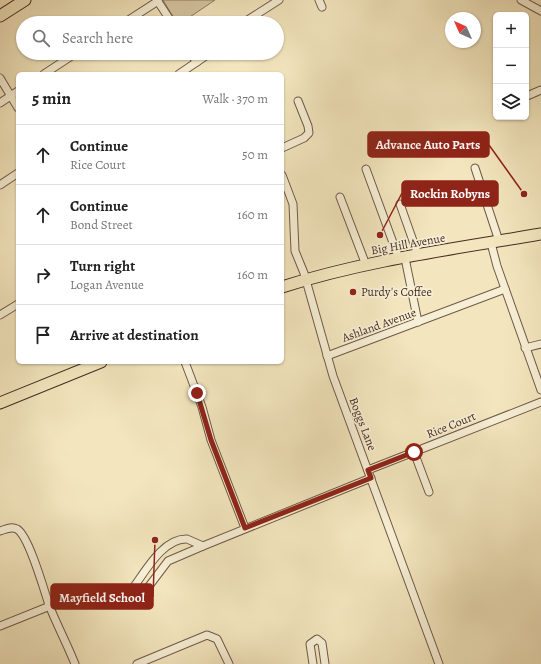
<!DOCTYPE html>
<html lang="en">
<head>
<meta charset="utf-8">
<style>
	body { margin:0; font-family:Alegreya,serif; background:#f2f2f2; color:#222 }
	.controls { position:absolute; right:12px; top:12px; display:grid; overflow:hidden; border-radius:6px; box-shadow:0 1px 3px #0004 }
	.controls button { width:36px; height:36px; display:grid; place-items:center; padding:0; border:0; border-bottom:1px solid #e0e0e0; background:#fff; color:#222; font:20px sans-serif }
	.compass { position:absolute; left:445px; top:12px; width:36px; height:36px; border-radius:50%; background:#fff; box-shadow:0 1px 3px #0004; rotate:315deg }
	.stop { position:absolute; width:12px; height:12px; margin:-9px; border:3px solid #8f2418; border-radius:50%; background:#fff }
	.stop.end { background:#8f2418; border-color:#fff; box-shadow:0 1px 4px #0008 }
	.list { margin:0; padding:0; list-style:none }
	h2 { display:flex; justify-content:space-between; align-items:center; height:52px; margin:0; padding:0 16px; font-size:17px }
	h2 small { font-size:13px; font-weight:400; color:#767676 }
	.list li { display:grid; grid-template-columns:26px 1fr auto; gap:12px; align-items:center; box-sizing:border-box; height:60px; padding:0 16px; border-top:1px solid #e0e0e0 }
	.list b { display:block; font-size:15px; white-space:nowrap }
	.list p { margin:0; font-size:13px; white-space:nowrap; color:#767676 }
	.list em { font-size:13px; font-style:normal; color:#767676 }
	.icon { flex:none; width:22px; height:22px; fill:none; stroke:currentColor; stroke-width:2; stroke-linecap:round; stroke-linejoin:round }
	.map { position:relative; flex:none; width:541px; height:664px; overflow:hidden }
	.search { position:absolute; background:#fff; box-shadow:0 1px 3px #0004; left:16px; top:16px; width:268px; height:44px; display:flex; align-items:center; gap:10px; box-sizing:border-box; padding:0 14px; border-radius:22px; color:#767676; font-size:15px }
	.panel { position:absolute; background:#fff; box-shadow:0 1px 3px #0004; left:16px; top:72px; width:268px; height:292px; border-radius:6px }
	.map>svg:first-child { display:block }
	.green { fill:#d5c6a3; stroke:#8c7962 }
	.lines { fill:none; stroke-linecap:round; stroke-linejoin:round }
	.street-casing { stroke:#6f5a48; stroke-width:9 }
	.primary-casing { stroke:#432c21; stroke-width:13 }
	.street { stroke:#f7efd5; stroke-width:7 }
	.primary { stroke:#f3e6be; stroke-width:11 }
	.route { stroke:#8f2418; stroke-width:5 }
	.poi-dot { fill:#8f2418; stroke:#f7efd5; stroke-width:1.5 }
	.labels { text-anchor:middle; stroke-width:3.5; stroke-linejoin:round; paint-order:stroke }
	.street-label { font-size:12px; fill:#432c21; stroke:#f7efd5 }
	.poi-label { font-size:12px; fill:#432c21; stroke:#f7efd5; text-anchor:start }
	.leader { fill:none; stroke:#8f2418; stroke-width:1.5 }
	.callout-dot { fill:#8f2418; stroke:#f7efd5; stroke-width:1.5 }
	.callout { fill:#8f2418; stroke:#8f2418; stroke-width:1.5 }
	.callout-label { font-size:13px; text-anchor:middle; font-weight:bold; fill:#fff }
</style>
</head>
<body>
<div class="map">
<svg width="541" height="664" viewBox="0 0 541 664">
	<rect width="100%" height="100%" fill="#f3e6be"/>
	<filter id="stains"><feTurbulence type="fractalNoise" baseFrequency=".005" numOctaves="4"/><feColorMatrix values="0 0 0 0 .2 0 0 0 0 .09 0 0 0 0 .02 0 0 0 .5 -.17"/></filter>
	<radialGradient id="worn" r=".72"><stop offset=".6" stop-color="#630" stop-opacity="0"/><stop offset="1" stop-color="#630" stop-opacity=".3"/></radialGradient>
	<polygon class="green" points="163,0 215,0 181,23 177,23"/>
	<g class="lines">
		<defs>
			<g id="street">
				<polyline points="157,0 172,23"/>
				<polyline points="319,0 322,7"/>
				<polyline points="521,0 541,11"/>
				<polyline points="124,23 158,1"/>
				<polyline points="243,23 279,0"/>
				<polyline points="190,53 197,62"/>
				<polyline points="44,74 76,53"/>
				<polyline points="179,74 210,53"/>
				<polyline points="0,78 18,108"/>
				<polyline points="527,96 541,90"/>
				<polyline points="0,103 18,91"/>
				<polyline points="282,148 304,138 309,133 308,126 298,101"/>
				<polyline points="475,168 499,241"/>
				<polyline points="366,169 399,259"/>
				<polyline points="282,175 293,204 295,251 304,273 333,376 439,664"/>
				<polyline points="0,185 18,173"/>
				<polyline points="340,197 366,265"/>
				<polyline points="400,204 418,255"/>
				<polyline points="491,243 497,266 541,390"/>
				<polyline points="405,258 418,322"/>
				<polyline points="0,315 18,304"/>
				<polyline points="525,348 541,344"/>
				<polyline points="327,356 505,289"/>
				<polyline points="185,362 202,407 211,440 245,528"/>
				<polyline points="414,452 429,492"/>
				<polyline points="368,470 541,402"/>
				<path d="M0,531C6,529 11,526 17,529C29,536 44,590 49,605C57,625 67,644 75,664"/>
				<path d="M187,539L203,546L168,561L140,598L137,600L132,597L130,592C144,574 162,538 187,539Z"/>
				<polyline points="203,546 371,478"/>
				<polyline points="0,626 50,606"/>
				<polyline points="137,664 207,635 217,639 229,664"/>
				<polyline points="313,664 310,644 317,639 322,643 325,664"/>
			</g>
			<g id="primary">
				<polyline points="0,16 25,0"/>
				<path d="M282,287C366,260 454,249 541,234"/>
				<polyline points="0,403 101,362"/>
			</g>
		</defs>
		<use href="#street" class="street-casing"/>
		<use href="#primary" class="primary-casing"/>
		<use href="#street" class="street"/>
		<use href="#primary" class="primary"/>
	</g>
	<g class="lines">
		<polyline class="route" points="197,393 211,440 245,528 371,478 368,470 414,452"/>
	</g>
	<circle class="poi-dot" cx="353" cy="292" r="4"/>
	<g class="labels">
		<g class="street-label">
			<text transform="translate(408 244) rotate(-10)" y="4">Big Hill Avenue</text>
			<text transform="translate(379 325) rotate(-20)" y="4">Ashland Avenue</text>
			<text transform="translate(363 424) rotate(69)" y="4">Boggs Lane</text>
			<text transform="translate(451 425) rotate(-22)" y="4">Rice Court</text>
		</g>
		<g class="poi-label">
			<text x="361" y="296">Purdy's Coffee</text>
		</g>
	</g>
	<path class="leader" d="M524 194L489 145M380 235L402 193M155 540L153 597"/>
	<g class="callout-dot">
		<circle cx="524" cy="194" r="4"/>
		<circle cx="380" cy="235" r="4"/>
		<circle cx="155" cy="540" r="4"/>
	</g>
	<g class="callout">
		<rect x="368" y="132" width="121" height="25" rx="4"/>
		<rect x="402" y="181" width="96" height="25" rx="4"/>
		<rect x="51" y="584" width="102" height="25" rx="4"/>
	</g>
	<g class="callout-label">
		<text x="428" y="149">Advance Auto Parts</text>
		<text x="450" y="198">Rockin Robyns</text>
		<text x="102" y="602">Mayfield School</text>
	</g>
	<rect width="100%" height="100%" filter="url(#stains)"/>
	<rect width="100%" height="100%" fill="url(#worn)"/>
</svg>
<div class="controls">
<button>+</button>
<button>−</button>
<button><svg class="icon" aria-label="layers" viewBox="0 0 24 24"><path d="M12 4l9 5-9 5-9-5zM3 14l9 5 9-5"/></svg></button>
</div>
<svg class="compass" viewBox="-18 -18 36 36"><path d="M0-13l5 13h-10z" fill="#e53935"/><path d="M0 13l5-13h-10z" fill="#767676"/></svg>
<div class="stop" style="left:414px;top:452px"></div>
<div class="stop end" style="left:197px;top:393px"></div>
<div class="search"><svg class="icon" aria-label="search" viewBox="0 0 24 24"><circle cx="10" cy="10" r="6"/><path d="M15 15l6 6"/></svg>Search here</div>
<section class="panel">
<h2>5 min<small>Walk · 370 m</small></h2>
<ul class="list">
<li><svg class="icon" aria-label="ahead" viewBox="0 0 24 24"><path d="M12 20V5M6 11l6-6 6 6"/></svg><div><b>Continue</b><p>Rice Court</p></div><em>50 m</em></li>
<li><svg class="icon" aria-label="ahead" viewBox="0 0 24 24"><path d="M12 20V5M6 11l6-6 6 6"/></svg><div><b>Continue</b><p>Bond Street</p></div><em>160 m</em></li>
<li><svg class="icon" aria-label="right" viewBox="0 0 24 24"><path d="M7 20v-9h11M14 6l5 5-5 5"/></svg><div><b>Turn right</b><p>Logan Avenue</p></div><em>160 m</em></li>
<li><svg class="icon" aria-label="arrive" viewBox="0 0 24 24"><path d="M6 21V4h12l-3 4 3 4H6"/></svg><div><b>Arrive at destination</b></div></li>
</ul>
</section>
</div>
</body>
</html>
